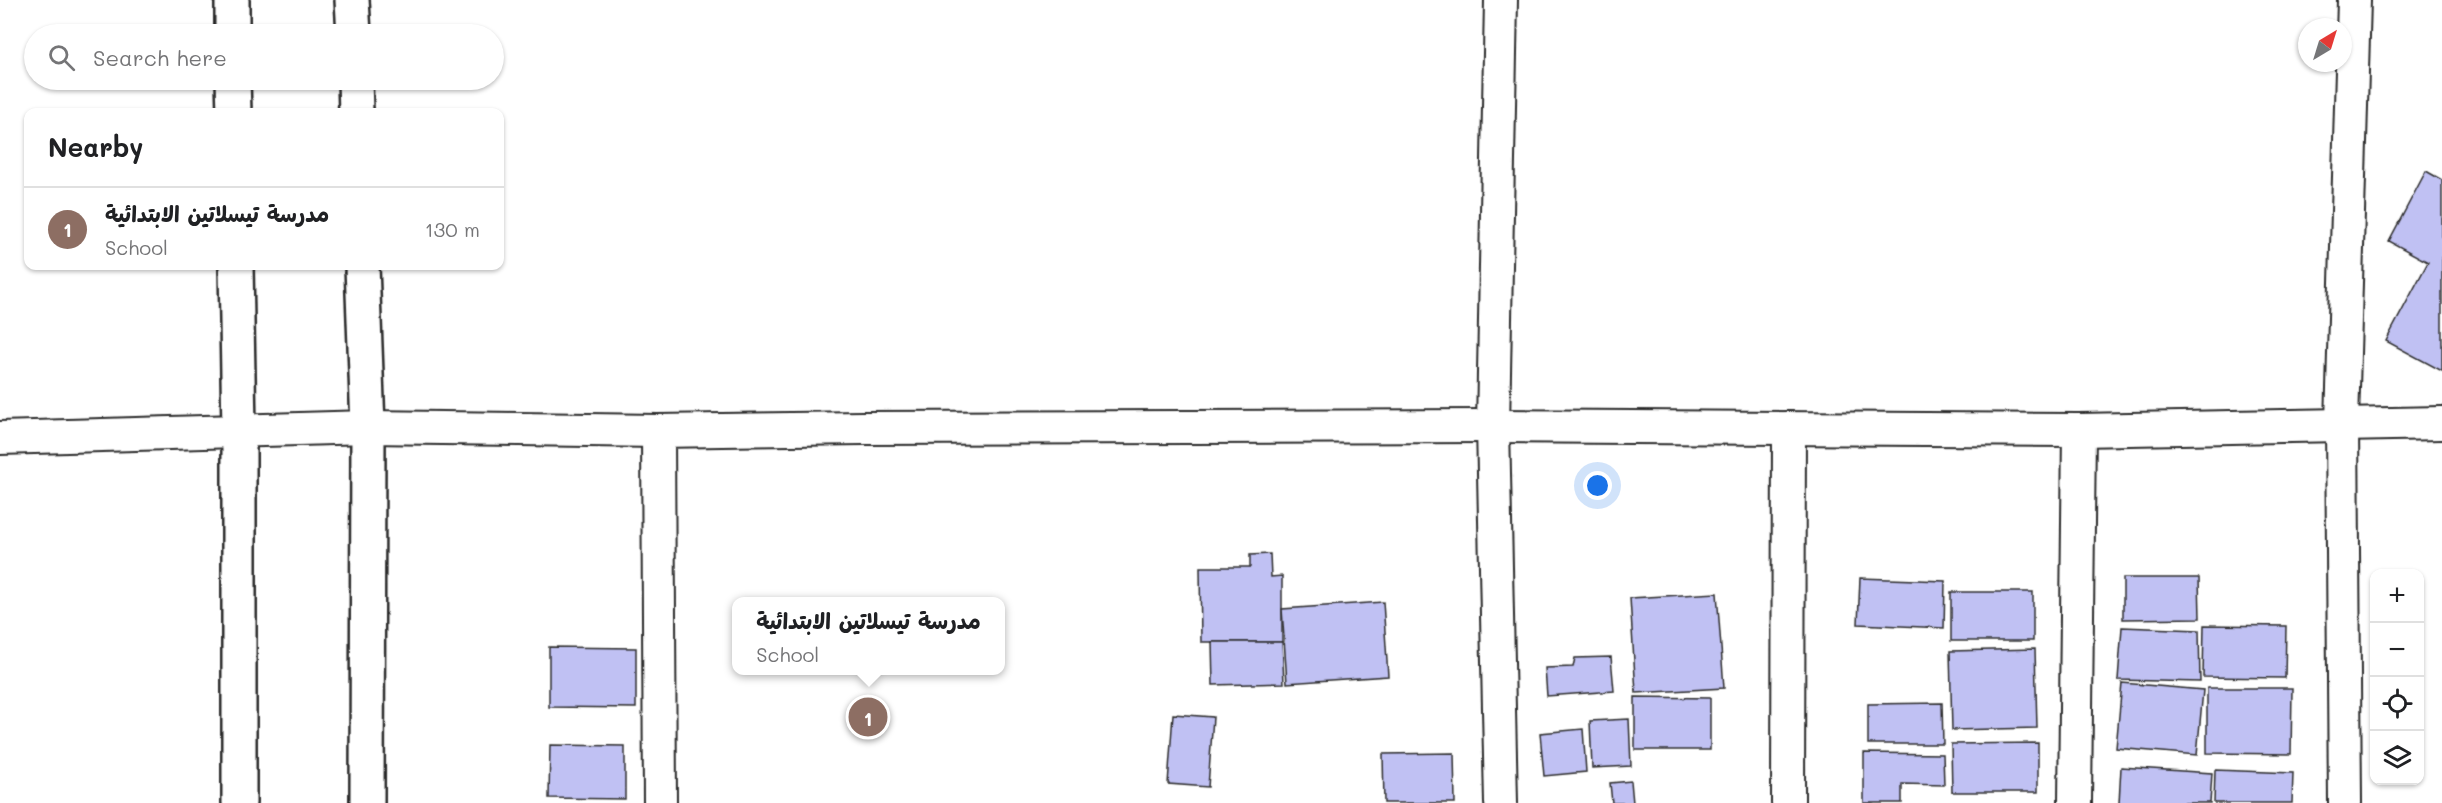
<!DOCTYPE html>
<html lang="en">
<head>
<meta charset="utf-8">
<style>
	body { margin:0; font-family:Mali,"Playpen Sans Arabic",sans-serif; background:#f2f2f2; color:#202124 }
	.controls { position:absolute; right:18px; bottom:18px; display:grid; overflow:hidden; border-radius:12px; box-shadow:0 2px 4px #0004 }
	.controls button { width:54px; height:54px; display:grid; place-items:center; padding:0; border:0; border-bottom:2px solid #e0e0e0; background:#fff; color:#202124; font:30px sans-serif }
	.compass { position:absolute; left:2298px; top:18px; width:54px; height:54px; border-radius:50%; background:#fff; box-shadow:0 2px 4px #0004; rotate:38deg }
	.you { position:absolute; left:1598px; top:486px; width:21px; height:21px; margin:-15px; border:4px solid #fff; border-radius:50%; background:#1a73e8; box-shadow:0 0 0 9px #1a73e833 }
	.badge { display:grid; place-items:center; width:39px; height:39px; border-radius:50%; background:#2563eb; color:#fff; font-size:20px; font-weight:700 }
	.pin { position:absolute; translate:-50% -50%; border:3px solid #fff; box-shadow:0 2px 6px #0006 }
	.popup { position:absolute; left:732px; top:597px; width:273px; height:78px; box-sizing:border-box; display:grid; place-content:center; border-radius:12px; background:#fff; filter:drop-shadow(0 2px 4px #0005); font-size:20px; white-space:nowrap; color:#757577 }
	.popup b { font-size:22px; color:#202124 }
	.popup::after { content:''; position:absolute; left:50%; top:100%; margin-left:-12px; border:12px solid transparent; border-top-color:#fff }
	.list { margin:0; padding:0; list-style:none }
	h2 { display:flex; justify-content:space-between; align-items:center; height:78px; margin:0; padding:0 24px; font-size:26px }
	h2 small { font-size:20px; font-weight:400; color:#757577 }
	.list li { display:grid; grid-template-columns:39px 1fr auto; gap:18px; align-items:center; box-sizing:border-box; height:84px; padding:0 24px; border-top:2px solid #e0e0e0 }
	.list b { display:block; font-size:22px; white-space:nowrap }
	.list p { margin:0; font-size:20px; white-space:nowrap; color:#757577 }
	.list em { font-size:20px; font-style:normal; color:#757577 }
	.icon { flex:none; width:33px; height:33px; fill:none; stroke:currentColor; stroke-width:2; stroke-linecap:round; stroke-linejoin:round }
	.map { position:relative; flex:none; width:2442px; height:803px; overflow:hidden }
	.search { position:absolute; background:#fff; box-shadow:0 2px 4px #0004; left:24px; top:24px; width:480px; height:66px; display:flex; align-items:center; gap:15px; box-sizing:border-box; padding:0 21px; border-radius:33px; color:#757577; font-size:22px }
	.panel { position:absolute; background:#fff; box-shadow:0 2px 4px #0004; left:24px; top:108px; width:480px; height:162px; border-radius:12px }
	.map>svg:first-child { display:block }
	.building { fill:#c0c1f3; stroke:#2b2b2b; stroke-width:1.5 }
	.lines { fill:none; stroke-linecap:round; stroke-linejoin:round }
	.minor-casing { stroke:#2b2b2b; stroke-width:36 }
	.secondary-casing { stroke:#2b2b2b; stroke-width:38 }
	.minor { stroke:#fff; stroke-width:32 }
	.secondary { stroke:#fff; stroke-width:33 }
</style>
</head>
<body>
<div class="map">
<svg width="2442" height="803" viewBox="0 0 2442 803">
	<rect width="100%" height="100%" fill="#fff"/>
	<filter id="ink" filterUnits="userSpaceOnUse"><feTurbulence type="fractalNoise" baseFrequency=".0167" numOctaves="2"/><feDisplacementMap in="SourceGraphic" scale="12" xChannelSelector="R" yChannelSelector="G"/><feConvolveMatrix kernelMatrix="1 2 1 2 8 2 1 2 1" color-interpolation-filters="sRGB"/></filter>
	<g filter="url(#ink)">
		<g class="building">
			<polygon points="2426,171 2442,180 2442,371 2386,341 2428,262 2389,241"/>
			<polygon points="1270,554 1271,577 1282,576 1282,642 1201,642 1200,567 1250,567 1250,555"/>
			<polygon points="1860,578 1945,581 1944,628 1858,624"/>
			<polygon points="2123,578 2199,578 2200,618 2123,619"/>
			<rect x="1951" y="592" width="82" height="49"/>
			<polygon points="1717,593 1724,688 1636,693 1630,598"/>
			<polygon points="1383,602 1388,676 1287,683 1282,609"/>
			<polygon points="2204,625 2286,626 2285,678 2203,677"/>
			<polygon points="2122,627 2199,630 2200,682 2118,680"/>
			<polygon points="1212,642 1282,642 1284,683 1213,685"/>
			<polygon points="549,647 636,648 636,708 549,707"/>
			<polygon points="2035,649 2037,728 1952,730 1950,651"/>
			<polygon points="1611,657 1614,691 1547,696 1545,668 1573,667 1575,658"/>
			<polygon points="2122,683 2203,690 2197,755 2116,748"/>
			<polygon points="2207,688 2292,688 2291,754 2207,753"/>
			<polygon points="1635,697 1710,698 1710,750 1635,750"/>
			<polygon points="1942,703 1943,744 1868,744 1868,704"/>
			<polygon points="1173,714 1213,717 1208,787 1168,784"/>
			<polygon points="1629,719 1631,766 1592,768 1590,721"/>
			<polygon points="1583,729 1586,772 1544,776 1540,733"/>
			<polygon points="2038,743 2038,792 1952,792 1951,744"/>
			<polygon points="550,745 625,746 625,799 549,798"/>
			<polygon points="1454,753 1455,803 1384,803 1383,754"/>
			<polygon points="1864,753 1943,754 1944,785 1902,784 1902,803 1864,803"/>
			<polygon points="2121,767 2212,773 2210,803 2119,803"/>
			<polygon points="2215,770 2293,773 2292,803 2214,803"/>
			<polygon points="1631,781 1633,803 1612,803 1610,783"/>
		</g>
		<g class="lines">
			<defs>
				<g id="minor">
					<polyline points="658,431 660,803"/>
					<polyline points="0,438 368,427 658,431 863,428 1493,426 2079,430 2442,423"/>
					<polyline points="1501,803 1493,426 1501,0"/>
					<polyline points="1788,803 1789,428"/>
					<polyline points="2075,803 2079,430"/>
					<polyline points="2345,803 2342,424 2354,0"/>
				</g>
				<g id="secondary">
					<polyline points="232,0 232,34"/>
					<polyline points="352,0 354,34"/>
					<polyline points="233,80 234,112"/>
					<polyline points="355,80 356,112"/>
					<polyline points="236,266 239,430 239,803"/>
					<polyline points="362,266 368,427 367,803"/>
				</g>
			</defs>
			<use href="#minor" class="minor-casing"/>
			<use href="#secondary" class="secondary-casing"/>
			<use href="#minor" class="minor"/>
			<use href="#secondary" class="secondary"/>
		</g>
	</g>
</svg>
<div class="controls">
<button>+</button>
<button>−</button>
<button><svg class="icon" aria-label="locate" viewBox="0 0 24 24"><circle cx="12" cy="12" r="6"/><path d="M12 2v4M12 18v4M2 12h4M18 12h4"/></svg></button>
<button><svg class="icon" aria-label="layers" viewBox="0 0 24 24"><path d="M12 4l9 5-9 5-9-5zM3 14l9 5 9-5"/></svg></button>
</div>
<svg class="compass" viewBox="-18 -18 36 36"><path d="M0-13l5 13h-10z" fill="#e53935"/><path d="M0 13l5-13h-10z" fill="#757577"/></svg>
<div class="you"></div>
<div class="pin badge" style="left:868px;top:717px;background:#8d6e63">1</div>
<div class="popup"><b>مدرسة تيسلاتين الابتدائية</b>School</div>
<div class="search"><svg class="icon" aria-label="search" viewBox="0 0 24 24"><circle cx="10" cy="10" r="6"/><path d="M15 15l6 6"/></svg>Search here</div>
<section class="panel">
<h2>Nearby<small></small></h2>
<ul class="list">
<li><span class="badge" style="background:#8d6e63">1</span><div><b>مدرسة تيسلاتين الابتدائية</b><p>School</p></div><em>130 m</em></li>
</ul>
</section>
</div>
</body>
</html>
